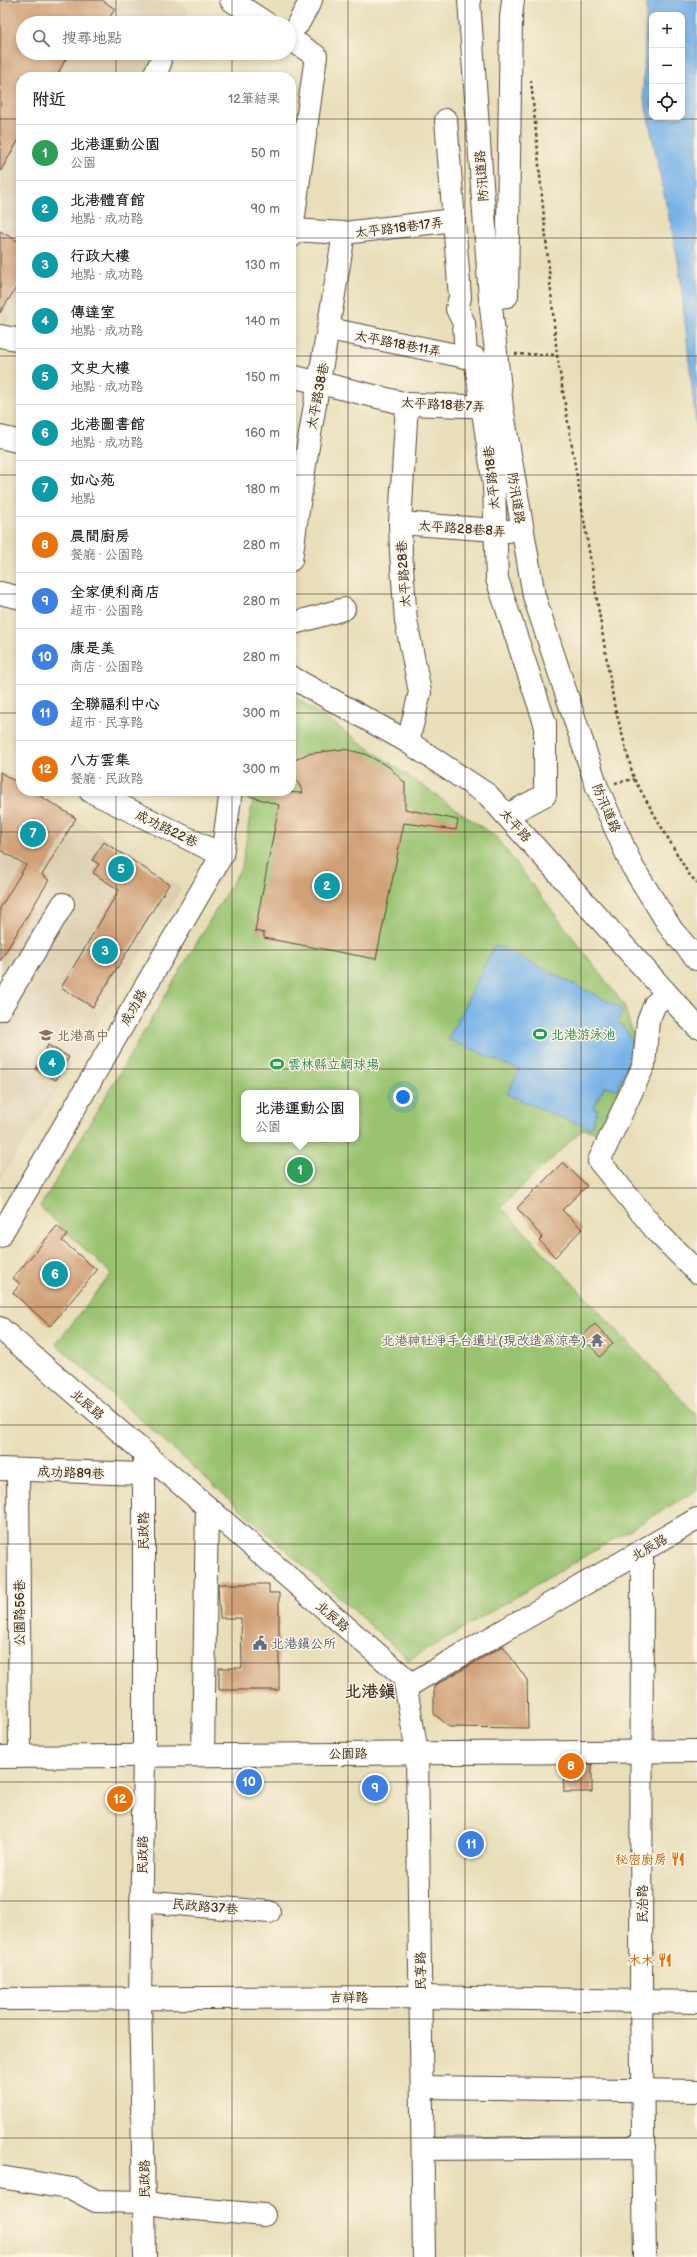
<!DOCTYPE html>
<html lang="zh-TW">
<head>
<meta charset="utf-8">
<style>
	body { margin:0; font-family:"Balsamiq Sans","LXGW WenKai TC",sans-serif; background:#f6f6f6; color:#222 }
	.controls { position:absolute; right:12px; top:12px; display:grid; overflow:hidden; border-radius:8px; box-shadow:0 2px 6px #0003 }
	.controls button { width:36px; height:36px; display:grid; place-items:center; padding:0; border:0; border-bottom:1px solid #e0e0e0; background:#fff; color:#222; font:20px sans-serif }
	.you { position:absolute; left:403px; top:1097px; width:14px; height:14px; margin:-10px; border:3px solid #fff; border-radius:50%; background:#1a73e8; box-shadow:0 0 0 6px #1a73e833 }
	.badge { display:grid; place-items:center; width:26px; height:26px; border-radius:50%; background:#1f6fb2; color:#fff; font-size:13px; font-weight:700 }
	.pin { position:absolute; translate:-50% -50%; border:2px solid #fff; box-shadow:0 1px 4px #0006 }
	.popup { position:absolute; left:241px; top:1090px; width:118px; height:52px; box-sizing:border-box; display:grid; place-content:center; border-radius:8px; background:#fff; filter:drop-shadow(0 1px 3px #0005); font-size:13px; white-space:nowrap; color:#767676 }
	.popup b { font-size:15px; color:#222 }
	.popup::after { content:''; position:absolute; left:50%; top:100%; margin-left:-8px; border:8px solid transparent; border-top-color:#fff }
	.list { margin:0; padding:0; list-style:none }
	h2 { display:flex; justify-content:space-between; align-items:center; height:52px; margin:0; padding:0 16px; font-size:17px }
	h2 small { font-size:13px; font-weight:400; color:#767676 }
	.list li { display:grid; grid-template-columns:26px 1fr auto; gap:12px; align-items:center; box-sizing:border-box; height:56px; padding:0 16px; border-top:1px solid #e0e0e0 }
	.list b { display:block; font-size:15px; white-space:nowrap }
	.list p { margin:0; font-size:13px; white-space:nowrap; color:#767676 }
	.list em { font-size:13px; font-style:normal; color:#767676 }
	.icon { flex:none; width:22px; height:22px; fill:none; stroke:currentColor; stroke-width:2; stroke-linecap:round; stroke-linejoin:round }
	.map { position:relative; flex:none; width:697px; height:2257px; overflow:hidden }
	.search { position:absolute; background:#fff; box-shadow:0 2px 6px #0003; left:16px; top:16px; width:280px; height:44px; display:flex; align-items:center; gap:10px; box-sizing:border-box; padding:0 14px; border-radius:22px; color:#767676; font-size:15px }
	.panel { position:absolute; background:#fff; box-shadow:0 2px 6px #0003; left:16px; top:72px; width:280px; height:724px; border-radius:16px }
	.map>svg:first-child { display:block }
	.built { fill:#ddcfb1 }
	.green { fill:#99c36f; stroke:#6a7646; fill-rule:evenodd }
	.water { fill:#77b2e8; stroke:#596e83; fill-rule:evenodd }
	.building { fill:#d0a077 }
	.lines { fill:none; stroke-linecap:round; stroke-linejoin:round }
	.minor-casing { stroke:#554535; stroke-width:24 }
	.path { stroke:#554535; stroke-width:2.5; stroke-dasharray:3 3; stroke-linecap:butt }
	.minor { stroke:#fff; stroke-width:22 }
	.grid { fill:none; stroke:#3b2a1e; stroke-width:1; stroke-opacity:0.55 }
	.labels { text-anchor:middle; stroke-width:3; stroke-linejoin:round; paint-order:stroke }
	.street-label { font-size:13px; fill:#3b2a1e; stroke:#fcf5e5 }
	.leisure-label { font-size:13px; fill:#27864d; stroke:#fcf5e5; text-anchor:start }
	.education-label { font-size:13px; fill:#785e54; stroke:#fcf5e5; text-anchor:start }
	.worship-label { font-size:13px; fill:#5b616d; stroke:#fcf5e5; text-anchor:end }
	.service-label { font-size:13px; fill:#4e5e75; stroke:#fcf5e5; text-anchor:start }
	.food-label { font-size:13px; fill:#c56008; stroke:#fcf5e5; text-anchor:end }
	.district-label { font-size:17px; font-weight:bold; fill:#3b2a1e; stroke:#fcf5e5 }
</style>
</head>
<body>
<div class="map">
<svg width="697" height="2257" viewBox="0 0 697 2257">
	<rect width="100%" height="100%" fill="#fcf5e5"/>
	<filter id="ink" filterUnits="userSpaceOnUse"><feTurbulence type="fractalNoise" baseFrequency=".025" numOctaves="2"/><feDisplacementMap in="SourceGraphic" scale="8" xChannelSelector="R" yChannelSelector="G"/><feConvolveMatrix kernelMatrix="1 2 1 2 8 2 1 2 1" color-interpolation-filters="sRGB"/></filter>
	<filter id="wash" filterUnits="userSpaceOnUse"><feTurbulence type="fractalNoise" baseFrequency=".012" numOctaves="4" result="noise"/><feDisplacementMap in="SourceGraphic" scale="16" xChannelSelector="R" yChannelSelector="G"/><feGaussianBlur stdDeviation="0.9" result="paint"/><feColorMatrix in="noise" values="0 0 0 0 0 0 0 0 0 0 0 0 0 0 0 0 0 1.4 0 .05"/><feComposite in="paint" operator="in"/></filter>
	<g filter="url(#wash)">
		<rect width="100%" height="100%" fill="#e8deb9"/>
		<g class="built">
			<polygon points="0,0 172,0 189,10 182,23 23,23 23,53 164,53 150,77 21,77 21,299 5,328 0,325"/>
			<polygon points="0,769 21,783 21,791 33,791 182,889 0,1181"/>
		</g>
		<path class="green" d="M291,694L496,837L624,1005L638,1051L603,1134L583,1129L501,1207L697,1416V1490L409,1660L56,1344L111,1274L40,1207L242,866L254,791H291ZM244,1093H356V1139H244Z"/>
		<g class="water">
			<path d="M647,0H697V434L679,265L643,93ZM652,15H682V117H652Z"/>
			<path d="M495,945L621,1008L622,1014L618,1022C643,1042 627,1065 617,1089L605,1086L593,1108L598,1109L591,1128L564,1119L507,1094L519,1070L448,1039Z"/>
		</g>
		<g id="blocks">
			<g class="building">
				<polygon points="0,0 102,0 115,9 106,23 23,23 23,53 69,53 56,77 21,77 21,136 0,172"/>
				<polygon points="0,231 21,243 21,280 0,313"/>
				<polygon points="344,749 365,754 389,767 405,783 405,809 458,820 456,830 404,823 376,959 264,938 264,933 255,931 279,805 243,794 244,791 303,793 291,768 291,762 307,754"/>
				<polygon points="0,772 21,785 21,791 32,791 76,818 42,875 49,880 0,961 0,908 26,865 0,850"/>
				<polygon points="104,842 169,884 93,1007 61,988 119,890 93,873 99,864 92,860"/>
				<polygon points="48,1045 69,1057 56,1080 36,1069"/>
				<polygon points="563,1162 587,1186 562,1210 582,1229 555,1257 539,1240 542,1237 517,1208"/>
				<polygon points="57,1226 67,1235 62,1241 97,1270 50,1326 13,1293 20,1284 13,1278"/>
				<polygon points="595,1324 613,1343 600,1357 582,1336"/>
				<polygon points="218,1584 269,1584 269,1593 279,1593 279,1690 219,1690 219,1668 242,1668 241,1618 220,1618"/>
				<polygon points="503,1646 527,1680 528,1728 450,1727 434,1714 434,1686"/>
				<polygon points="592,1764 592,1792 564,1792 563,1765"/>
			</g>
		</g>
	</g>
	<g filter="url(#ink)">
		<use href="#blocks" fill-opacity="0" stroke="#554535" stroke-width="1"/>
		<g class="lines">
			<defs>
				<g id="minor">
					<polyline points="231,0 266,23"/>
					<polyline points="469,0 490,298 502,407 534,596 597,787 632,866 672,930 697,959"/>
					<polyline points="298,24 311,0"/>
					<polyline points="289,38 316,56 292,230"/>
					<polyline points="153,77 160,64"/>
					<polyline points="446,120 460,297 457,309 464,323 466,357 475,358 494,485 497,579 545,723 545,795 507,815"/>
					<polyline points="291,237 292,230 344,233 454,220"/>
					<polyline points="490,298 507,296 511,17 513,0"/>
					<polyline points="329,329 466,357"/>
					<polyline points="0,336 21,340"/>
					<polyline points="291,376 407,404 497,407"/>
					<polyline points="407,404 400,523 401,553 406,621 420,692 408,742"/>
					<polyline points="0,437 21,442"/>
					<polyline points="400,523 509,531"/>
					<path d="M291,560C305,450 327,342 344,233"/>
					<polyline points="0,593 21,598"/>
					<polyline points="291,624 344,609"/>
					<polyline points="291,677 408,742 488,795 697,1027"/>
					<polyline points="90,791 222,855"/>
					<polyline points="667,994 655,1004 648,1021 644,1065 599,1161 658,1233 697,1272"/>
					<polyline points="0,1009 63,904"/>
					<polyline points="0,1236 222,855 231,791"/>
					<polyline points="0,1328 404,1677 417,1752 424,2257"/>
					<polyline points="144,1452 144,1755 140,1998 145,2257"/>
					<polyline points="0,1469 142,1474"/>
					<polyline points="18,1470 20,1756"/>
					<polyline points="642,1551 641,2003 645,2257"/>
					<polyline points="406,1687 697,1519"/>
					<polyline points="203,1755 207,1507"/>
					<polyline points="0,1757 697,1751"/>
					<polyline points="141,1901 269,1912"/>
					<polyline points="0,1999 421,1997 697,2002"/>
					<polyline points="422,2087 697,2091"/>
					<polyline points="423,2149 644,2147"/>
					<polyline points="0,2177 73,2189 96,2201 144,2202 172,2207 264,2215"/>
				</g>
			</defs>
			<use href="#minor" class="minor-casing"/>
			<g class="path">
				<polyline points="531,80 557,355 614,704 634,779 688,873 697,883"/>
				<polyline points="515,354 557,355"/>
				<polyline points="615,783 634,779"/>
			</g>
			<use href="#minor" class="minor"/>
		</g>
	</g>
	<path class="grid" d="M116,0V23M232,0V23M348,0V2257M465,0V2257M581,0V2257M116,53V77M232,53V77M0,119H21M291,119H697M0,238H21M291,238H697M0,356H21M291,356H697M0,475H21M291,475H697M0,594H21M291,594H697M0,713H21M291,713H697M116,791V2257M232,791V2257M0,832H697M0,950H697M0,1069H697M0,1188H697M0,1307H697M0,1425H697M0,1544H697M0,1663H697M0,1782H697M0,1901H697M0,2019H697M0,2138H697"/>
	<defs>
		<symbol id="stadium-bare" viewBox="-9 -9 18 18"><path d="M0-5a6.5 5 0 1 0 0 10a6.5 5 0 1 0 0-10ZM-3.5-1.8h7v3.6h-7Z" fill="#2e9e5b" stroke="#fcf5e5" stroke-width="2.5" paint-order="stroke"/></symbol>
		<symbol id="school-bare" viewBox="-9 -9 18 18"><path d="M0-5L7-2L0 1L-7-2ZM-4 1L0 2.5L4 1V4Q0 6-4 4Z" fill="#8d6e63" stroke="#fcf5e5" stroke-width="2.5" paint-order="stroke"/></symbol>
		<symbol id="temple-bare" viewBox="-9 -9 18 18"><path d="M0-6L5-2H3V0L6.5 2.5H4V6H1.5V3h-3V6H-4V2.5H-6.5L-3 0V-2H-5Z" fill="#6b7280" stroke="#fcf5e5" stroke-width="2.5" paint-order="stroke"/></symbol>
		<symbol id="civic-bare" viewBox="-9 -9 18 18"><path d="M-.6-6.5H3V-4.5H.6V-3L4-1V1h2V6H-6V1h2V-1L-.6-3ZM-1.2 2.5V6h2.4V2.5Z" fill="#5c6f8a" stroke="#fcf5e5" stroke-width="2.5" paint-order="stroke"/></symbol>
		<symbol id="restaurant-bare" viewBox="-9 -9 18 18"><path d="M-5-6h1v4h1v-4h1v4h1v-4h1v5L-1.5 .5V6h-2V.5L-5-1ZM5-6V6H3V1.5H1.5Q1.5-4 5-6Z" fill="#e8710a" stroke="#fcf5e5" stroke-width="2.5" paint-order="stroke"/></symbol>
	</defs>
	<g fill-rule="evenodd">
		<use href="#stadium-bare" x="530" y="1024" width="20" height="20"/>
		<use href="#school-bare" x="36" y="1025" width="20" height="20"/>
		<use href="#stadium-bare" x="267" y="1054" width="20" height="20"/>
		<use href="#temple-bare" x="587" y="1330" width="20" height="20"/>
		<use href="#civic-bare" x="250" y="1633" width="20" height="20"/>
		<use href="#restaurant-bare" x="668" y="1849" width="20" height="20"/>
		<use href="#restaurant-bare" x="655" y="1950" width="20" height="20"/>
	</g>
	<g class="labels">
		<g class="street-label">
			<text transform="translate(481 176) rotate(-94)" y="5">防汛道路</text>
			<text transform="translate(399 227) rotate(-7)" y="5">太平路18巷17弄</text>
			<text transform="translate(398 343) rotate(11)" y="5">太平路18巷11弄</text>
			<text transform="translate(317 396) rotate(-79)" y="5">太平路38巷</text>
			<text transform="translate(443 404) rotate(3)" y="5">太平路18巷7弄</text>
			<text transform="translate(491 478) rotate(-96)" y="5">太平路18巷</text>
			<text transform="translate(517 498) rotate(81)" y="5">防汛道路</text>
			<text transform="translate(462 528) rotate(4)" y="5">太平路28巷8弄</text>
			<text transform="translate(403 574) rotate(-94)" y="5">太平路28巷</text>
			<text transform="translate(607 808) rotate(67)" y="5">防汛道路</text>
			<text transform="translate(516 825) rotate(48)" y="5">太平路</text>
			<text transform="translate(167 828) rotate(26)" y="5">成功路22巷</text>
			<text transform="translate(133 1007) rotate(-60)" y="5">成功路</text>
			<text transform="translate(88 1404) rotate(41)" y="5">北辰路</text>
			<text transform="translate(71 1472) rotate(2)" y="5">成功路89巷</text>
			<text transform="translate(143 1531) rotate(-90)" y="5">民政路</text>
			<text transform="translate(649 1547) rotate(-30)" y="5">北辰路</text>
			<text transform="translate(19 1613) rotate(-90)" y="5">公園路56巷</text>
			<text transform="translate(333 1616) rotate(41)" y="5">北辰路</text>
			<text transform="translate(348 1753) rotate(-1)" y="5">公園路</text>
			<text transform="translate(142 1855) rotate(-89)" y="5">民政路</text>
			<text transform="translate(642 1904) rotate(-90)" y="5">民治路</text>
			<text transform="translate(205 1906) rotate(5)" y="5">民政路37巷</text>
			<text transform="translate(420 1971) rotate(-91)" y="5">民享路</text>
			<text x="349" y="2002">吉祥路</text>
			<text transform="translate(144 2179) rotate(-91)" y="5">民政路</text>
		</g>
		<g class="leisure-label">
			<text x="551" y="1039">北港游泳池</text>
			<text x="288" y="1069">雲林縣立網球場</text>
		</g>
		<g class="education-label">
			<text x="57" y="1040">北港高中</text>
		</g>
		<g class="worship-label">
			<text x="586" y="1345">北港神社淨手台遺址(現改造為涼亭)</text>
		</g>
		<g class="service-label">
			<text x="271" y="1648">北港鎮公所</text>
		</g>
		<g class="food-label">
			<text x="667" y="1864">秘密廚房</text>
			<text x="654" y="1965">木木</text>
		</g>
		<g class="district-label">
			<text x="370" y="1697">北港鎮</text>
		</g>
	</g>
</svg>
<div class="controls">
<button>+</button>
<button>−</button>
<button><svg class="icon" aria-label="locate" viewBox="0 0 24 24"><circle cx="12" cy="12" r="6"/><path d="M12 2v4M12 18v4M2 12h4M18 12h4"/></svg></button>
</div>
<div class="you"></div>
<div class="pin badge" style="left:300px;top:1170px;background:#2e9e5b">1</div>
<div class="popup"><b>北港運動公園</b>公園</div>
<div class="pin badge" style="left:327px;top:886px;background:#0f9aa8">2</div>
<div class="pin badge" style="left:105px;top:951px;background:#0f9aa8">3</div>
<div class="pin badge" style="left:52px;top:1063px;background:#0f9aa8">4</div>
<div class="pin badge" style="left:121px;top:869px;background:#0f9aa8">5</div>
<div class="pin badge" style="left:55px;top:1274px;background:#0f9aa8">6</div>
<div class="pin badge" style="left:33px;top:834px;background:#0f9aa8">7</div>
<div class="pin badge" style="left:571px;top:1766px;background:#e8710a">8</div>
<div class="pin badge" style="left:375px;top:1788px;background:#3f7fe0">9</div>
<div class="pin badge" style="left:249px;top:1782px;background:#3f7fe0">10</div>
<div class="pin badge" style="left:471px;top:1844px;background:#3f7fe0">11</div>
<div class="pin badge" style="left:120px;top:1799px;background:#e8710a">12</div>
<div class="search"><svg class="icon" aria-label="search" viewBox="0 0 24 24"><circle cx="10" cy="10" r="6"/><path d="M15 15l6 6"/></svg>搜尋地點</div>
<section class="panel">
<h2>附近<small>12筆結果</small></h2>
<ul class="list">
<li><span class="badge" style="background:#2e9e5b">1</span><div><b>北港運動公園</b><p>公園</p></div><em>50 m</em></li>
<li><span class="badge" style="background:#0f9aa8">2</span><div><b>北港體育館</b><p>地點 · 成功路</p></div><em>90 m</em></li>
<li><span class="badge" style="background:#0f9aa8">3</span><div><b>行政大樓</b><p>地點 · 成功路</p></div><em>130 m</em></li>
<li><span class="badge" style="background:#0f9aa8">4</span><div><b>傳達室</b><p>地點 · 成功路</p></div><em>140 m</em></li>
<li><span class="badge" style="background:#0f9aa8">5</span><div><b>文史大樓</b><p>地點 · 成功路</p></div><em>150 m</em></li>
<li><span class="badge" style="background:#0f9aa8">6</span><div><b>北港圖書館</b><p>地點 · 成功路</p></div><em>160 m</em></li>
<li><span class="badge" style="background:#0f9aa8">7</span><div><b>如心苑</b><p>地點</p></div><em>180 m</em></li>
<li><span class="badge" style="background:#e8710a">8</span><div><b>晨間廚房</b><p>餐廳 · 公園路</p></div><em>280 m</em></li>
<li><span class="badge" style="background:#3f7fe0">9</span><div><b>全家便利商店</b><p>超市 · 公園路</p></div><em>280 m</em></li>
<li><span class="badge" style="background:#3f7fe0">10</span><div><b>康是美</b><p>商店 · 公園路</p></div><em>280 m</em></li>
<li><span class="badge" style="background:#3f7fe0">11</span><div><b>全聯福利中心</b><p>超市 · 民享路</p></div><em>300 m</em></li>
<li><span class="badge" style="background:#e8710a">12</span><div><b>八方雲集</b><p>餐廳 · 民政路</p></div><em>300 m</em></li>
</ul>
</section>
</div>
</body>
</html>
